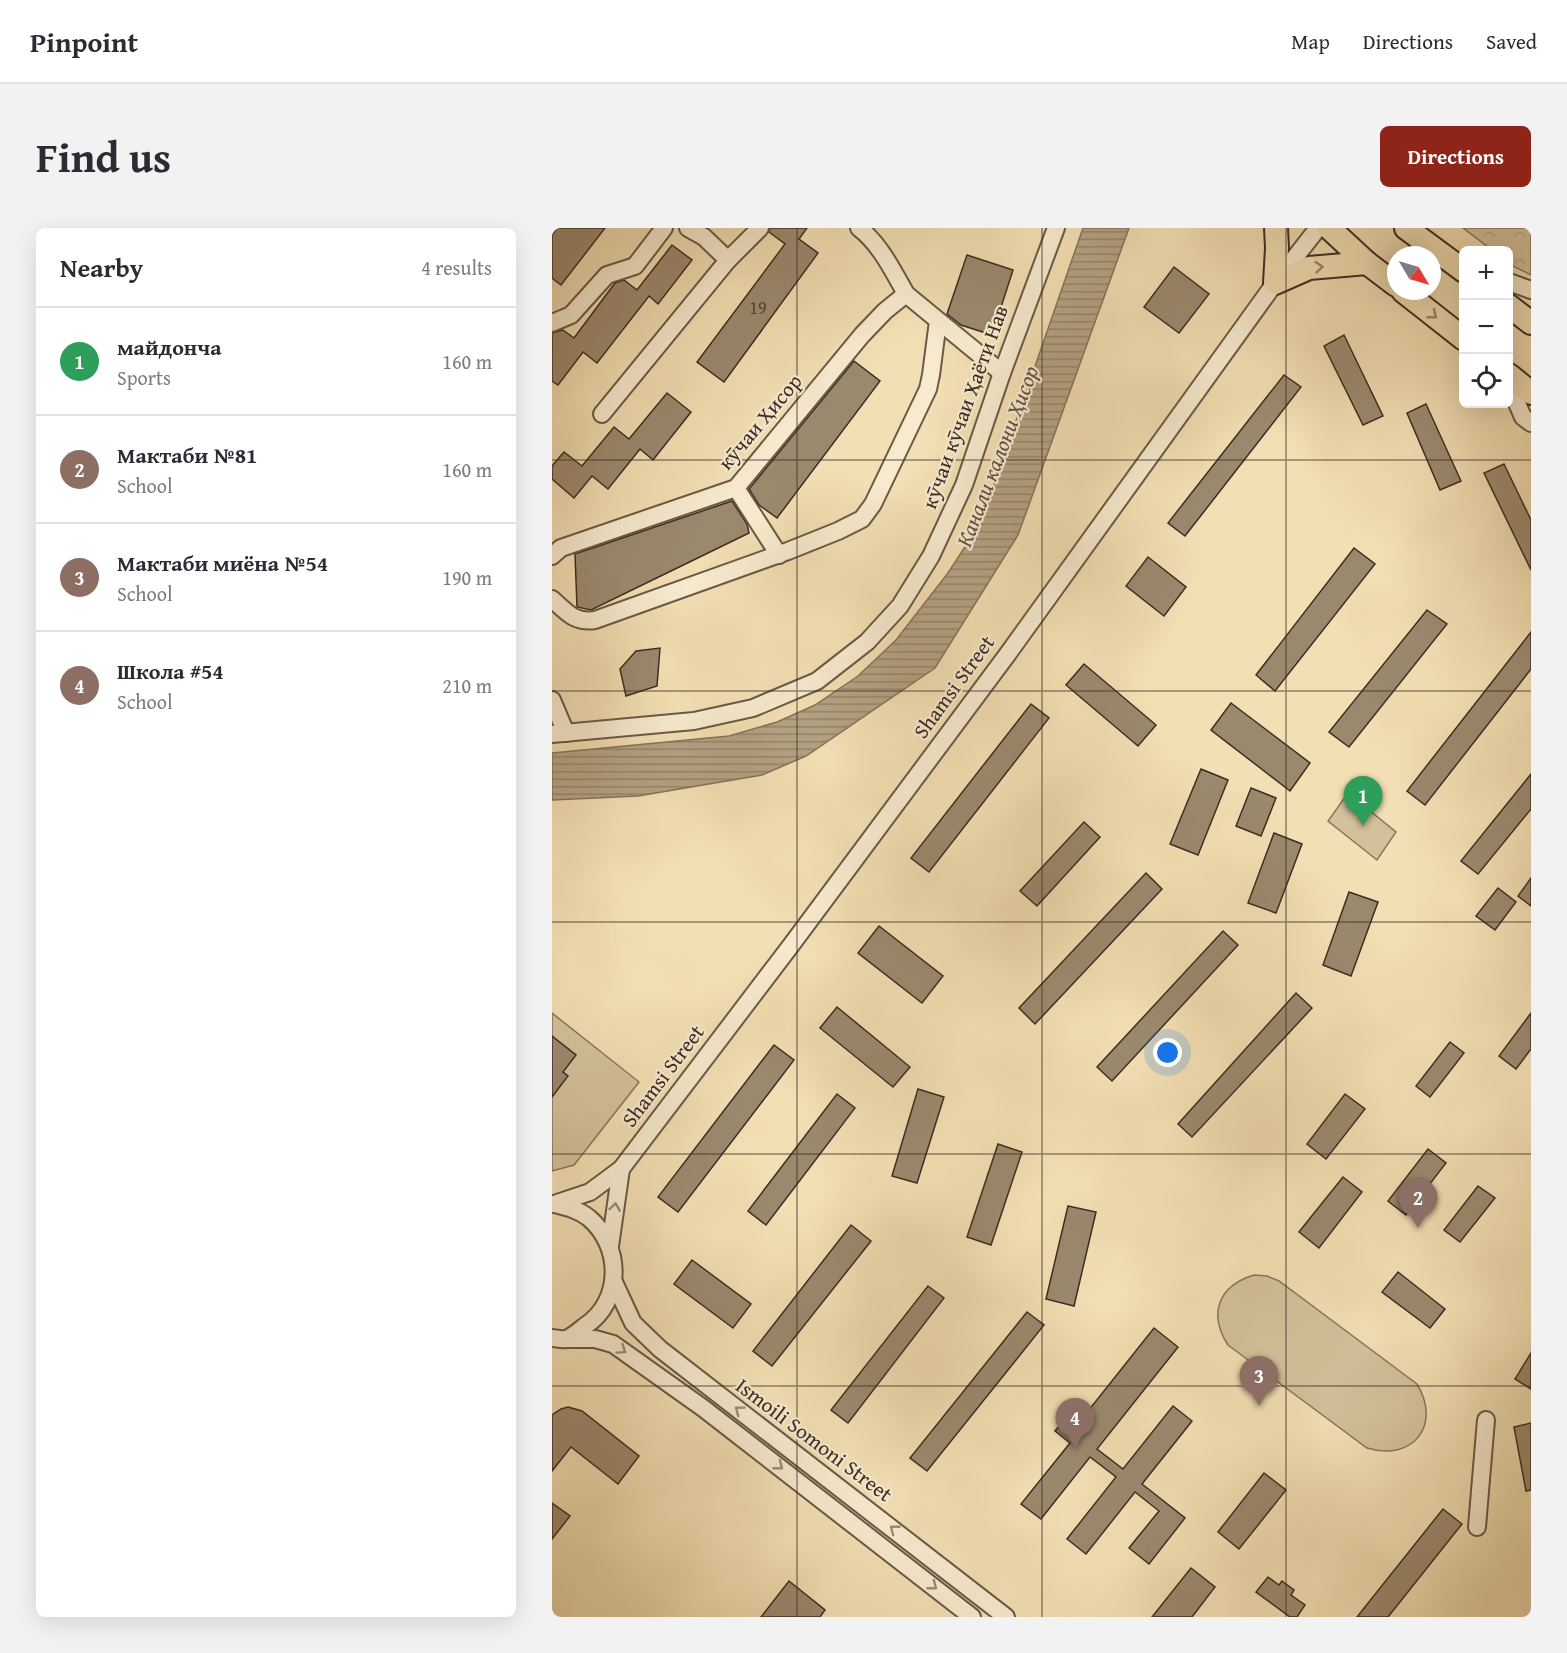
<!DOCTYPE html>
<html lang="en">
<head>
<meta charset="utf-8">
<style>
	body { margin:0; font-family:"Gentium Book Plus",serif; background:#f2f2f3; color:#2b2b33 }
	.controls { position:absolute; right:18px; top:18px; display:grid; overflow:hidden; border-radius:9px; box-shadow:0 6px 24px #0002 }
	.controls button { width:54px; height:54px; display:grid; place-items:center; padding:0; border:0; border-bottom:2px solid #e1e1e2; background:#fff; color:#2b2b33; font:30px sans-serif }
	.compass { position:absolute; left:835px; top:18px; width:54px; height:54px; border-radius:50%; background:#fff; box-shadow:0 6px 24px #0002; rotate:128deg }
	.you { position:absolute; left:616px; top:825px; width:21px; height:21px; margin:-15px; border:4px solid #fff; border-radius:50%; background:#1a73e8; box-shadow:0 0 0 9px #1a73e833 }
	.badge { display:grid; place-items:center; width:39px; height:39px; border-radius:50%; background:#8f2418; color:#fff; font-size:20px; font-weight:700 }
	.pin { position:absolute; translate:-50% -50px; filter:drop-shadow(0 2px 3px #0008) }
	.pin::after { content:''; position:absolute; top:32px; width:21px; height:18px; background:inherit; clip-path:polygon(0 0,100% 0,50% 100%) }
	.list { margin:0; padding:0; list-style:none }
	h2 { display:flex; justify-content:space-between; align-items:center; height:78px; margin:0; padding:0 24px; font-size:26px }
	h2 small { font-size:20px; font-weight:400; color:#7c7c81 }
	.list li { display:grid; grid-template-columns:39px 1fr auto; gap:18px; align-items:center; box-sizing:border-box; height:108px; padding:0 24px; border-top:2px solid #e1e1e2 }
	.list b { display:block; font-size:22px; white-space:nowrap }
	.list p { margin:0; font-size:20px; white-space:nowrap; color:#7c7c81 }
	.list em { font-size:20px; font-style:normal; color:#7c7c81 }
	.icon { flex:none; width:33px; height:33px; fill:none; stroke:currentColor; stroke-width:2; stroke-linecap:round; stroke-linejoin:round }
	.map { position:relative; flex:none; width:979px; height:1389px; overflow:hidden; border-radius:9px }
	header { display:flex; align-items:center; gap:36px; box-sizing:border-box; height:84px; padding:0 30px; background:#fff; border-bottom:2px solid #e1e1e2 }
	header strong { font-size:28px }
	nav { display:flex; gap:33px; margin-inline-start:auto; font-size:21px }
	.intro { display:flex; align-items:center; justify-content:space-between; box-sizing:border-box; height:144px; padding:0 36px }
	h1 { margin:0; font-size:42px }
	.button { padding:15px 27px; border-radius:9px; background:#8f2418; color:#fff; font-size:21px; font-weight:700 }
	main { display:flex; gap:36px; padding:0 36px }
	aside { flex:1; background:#fff; border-radius:9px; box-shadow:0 6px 24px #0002 }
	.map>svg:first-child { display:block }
	.grass { fill:#d3c19b; stroke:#88765f; stroke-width:1.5 }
	.forest { fill:url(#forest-crowns); stroke:#88765f; stroke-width:1.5 }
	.water { fill:url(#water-rules); stroke:#84735c; stroke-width:1.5 }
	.building { fill:#9b896e; stroke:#3d2c23; stroke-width:1.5 }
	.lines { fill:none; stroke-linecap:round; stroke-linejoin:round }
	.minor-casing { stroke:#6a5947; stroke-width:20 }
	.major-casing { stroke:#3d2c23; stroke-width:26 }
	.minor { stroke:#f7eace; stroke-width:16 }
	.major { stroke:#f2dfb3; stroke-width:22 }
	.oneway { stroke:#98866b }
	.oneway2 { stroke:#9a8b78 }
	.grid { fill:none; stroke:#3d2c23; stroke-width:1.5; stroke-opacity:0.55 }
	.labels { text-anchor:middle; stroke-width:4.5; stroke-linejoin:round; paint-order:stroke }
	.number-label { font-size:18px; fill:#544336 }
	.street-label { font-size:21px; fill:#3d2c23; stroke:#f7eace }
	.water-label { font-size:22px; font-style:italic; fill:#614f40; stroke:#f7eace }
</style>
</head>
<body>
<header>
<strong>Pinpoint</strong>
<nav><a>Map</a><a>Directions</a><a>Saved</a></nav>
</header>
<div class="intro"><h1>Find us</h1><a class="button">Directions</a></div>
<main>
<aside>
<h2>Nearby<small>4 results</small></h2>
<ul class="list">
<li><span class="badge" style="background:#2e9e5b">1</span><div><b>майдонча</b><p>Sports</p></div><em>160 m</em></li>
<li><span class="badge" style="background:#8d6e63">2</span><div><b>Мактаби №81</b><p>School</p></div><em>160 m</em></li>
<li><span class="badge" style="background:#8d6e63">3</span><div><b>Мактаби миёна №54</b><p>School</p></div><em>190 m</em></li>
<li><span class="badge" style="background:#8d6e63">4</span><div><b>Школа #54</b><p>School</p></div><em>210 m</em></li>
</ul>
</aside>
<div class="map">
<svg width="979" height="1389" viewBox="0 0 979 1389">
	<defs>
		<pattern id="forest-crowns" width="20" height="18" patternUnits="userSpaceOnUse" patternTransform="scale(1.5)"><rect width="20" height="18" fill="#d3c19b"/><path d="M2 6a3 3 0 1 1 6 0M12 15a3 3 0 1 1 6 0" fill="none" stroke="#b6a685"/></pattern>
		<pattern id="water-rules" width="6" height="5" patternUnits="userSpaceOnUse" patternTransform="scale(1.5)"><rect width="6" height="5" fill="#b4a282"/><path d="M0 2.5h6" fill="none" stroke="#94846a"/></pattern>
	</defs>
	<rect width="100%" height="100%" fill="#f2dfb3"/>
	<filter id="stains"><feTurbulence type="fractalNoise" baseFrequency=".00333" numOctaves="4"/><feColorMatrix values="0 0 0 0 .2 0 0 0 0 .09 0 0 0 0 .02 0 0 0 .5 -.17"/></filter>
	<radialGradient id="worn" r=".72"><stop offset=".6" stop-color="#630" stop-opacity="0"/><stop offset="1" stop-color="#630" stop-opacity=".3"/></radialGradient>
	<g class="grass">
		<polygon points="796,565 844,604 825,632 776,593"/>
		<polygon points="0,785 87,854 22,937 0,943"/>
		<path d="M702,1047L715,1048L727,1053L865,1156C890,1197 861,1234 815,1220L676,1117C656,1086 666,1058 702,1047Z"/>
	</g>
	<polygon class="forest" points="911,0 979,0 979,47 957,36 957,22 940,22"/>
	<polygon class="water" points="531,0 577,0 466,307 383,440 254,528 210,547 86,568 0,572 0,525 177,508 225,494 263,477 306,448 344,412 396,345 420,308 438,268"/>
	<g class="building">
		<polygon points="5,0 53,0 9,57 0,50 0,7"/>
		<polygon points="218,0 255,0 247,11 266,25 172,154 145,134 233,16 217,4"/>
		<polygon points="120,17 140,32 106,76 97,68 45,135 31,124 6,157 0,153 0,105 11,102 22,110 63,55 72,52 85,62"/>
		<polygon points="415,27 461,42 440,107 409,97 395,86"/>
		<polygon points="622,39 657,66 627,105 592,79"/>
		<polygon points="792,107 831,188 811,197 772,118"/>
		<polygon points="302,133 328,153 225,290 207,277 197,261"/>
		<polygon points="732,147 749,159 633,308 616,295"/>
		<polygon points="115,165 139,184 101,232 88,221 56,261 40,248 22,270 0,251 0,238 12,224 30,238 62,199 77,211"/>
		<polygon points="874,176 909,253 888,262 855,185"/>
		<polygon points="952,236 979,292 979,342 932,245"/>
		<polygon points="180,273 195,296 197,305 39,382 25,379 23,326"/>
		<polygon points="802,320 823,336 723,463 704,447"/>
		<polygon points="596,329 634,359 612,388 574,358"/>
		<polygon points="875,382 895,396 797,519 777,504"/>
		<polygon points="979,404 979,441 873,577 855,563"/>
		<polygon points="108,420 105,458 74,468 68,441 84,423"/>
		<polygon points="532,436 604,497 586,518 514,457"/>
		<polygon points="679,475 758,535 738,563 659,502"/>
		<polygon points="479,476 497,490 377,644 359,630"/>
		<polygon points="649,541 676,552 646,627 618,616"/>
		<polygon points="979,546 979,581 926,646 909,633"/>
		<polygon points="699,560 724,570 709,608 684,598"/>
		<polygon points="532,594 548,609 485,678 468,663"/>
		<polygon points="722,605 750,616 724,685 696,675"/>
		<polygon points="594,645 610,661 483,796 467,780"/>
		<polygon points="979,650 979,678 966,668"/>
		<polygon points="946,660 964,674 943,702 924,688"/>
		<polygon points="797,664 826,674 799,748 771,737"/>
		<polygon points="327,698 391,748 370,775 306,725"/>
		<polygon points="671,703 686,717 560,853 545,839"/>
		<polygon points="744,765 760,780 640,909 626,896"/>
		<polygon points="285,779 358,839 341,859 268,800"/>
		<polygon points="979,785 979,821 964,841 947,828"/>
		<polygon points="0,808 24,827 11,844 16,848 0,869"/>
		<polygon points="898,814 912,825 878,869 864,858"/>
		<polygon points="222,817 242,832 126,984 106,969"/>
		<polygon points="366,861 392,869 365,955 340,948"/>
		<polygon points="285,866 303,880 214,997 196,983"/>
		<polygon points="793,866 813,881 774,931 755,916"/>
		<polygon points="446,916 470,924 439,1017 415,1009"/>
		<polygon points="876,921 894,935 854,987 836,973"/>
		<polygon points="791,949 810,964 767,1020 747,1004"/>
		<polygon points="926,958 943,970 908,1014 892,1002"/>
		<polygon points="516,978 544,984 522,1078 494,1071"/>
		<polygon points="299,997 319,1013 220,1138 201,1123"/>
		<polygon points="140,1032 199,1076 181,1100 122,1056"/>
		<polygon points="846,1044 893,1081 878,1100 830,1064"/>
		<polygon points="376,1058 392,1070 296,1195 279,1182"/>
		<polygon points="475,1084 492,1097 375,1243 358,1230"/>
		<polygon points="602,1100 626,1119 545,1221 571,1241 621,1178 640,1193 590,1256 633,1290 597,1336 577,1320 607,1283 583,1264 534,1326 515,1311 564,1249 538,1229 489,1291 469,1276 518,1215 503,1203 515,1189 525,1197"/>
		<polygon points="979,1125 979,1161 963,1151"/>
		<polygon points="16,1179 30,1183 87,1228 66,1256 19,1219 0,1243 0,1187 9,1181"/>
		<polygon points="979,1195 979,1262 974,1263 962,1199"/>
		<polygon points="712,1245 734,1262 687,1321 666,1304"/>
		<polygon points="0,1275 18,1288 0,1311"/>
		<polygon points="891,1281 910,1296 836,1389 805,1389"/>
		<polygon points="639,1340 663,1359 640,1389 600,1389"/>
		<polygon points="716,1349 727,1357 730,1353 742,1362 739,1367 753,1377 745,1389 738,1389 704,1364"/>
		<polygon points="237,1353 273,1382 268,1389 209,1389"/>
	</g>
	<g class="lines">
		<defs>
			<g id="minor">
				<polyline points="136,0 152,9 176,32"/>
				<path d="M307,0C328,16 341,43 354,66"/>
				<polyline points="957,54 979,62"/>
				<polyline points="0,95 19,87 55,47 83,38 112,0"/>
				<polyline points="957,157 971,189 979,195"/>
				<polyline points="50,186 176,32 208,0"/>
				<polyline points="184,260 227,327"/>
				<polyline points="0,328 9,320 184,260 310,107 333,83 354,66 450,145"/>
				<path d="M0,371C15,384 22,395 43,392L236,323L286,303L310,291L321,276L376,161L379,147L386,93"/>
				<polyline points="0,472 14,505"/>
				<polyline points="0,506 142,493 201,480 265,453 315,414 348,378 379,328 412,257 450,145 504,0"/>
				<polyline points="2,976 38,964 69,941 240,716 455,427 723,55 766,0"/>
				<polyline points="58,1018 69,941"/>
				<polyline points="62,1054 81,1095 108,1121 454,1389"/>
				<path d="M0,1110C4,1110 10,1112 14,1111C20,1109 28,1102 33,1098C71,1073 70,1018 37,990C27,982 15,979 3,976"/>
				<polyline points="14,1111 43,1111 61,1116 151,1180 420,1389"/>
				<polyline points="925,1299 934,1192"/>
			</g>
			<g id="major">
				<polyline points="724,0 725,20 723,55 757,40 815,35"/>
				<polyline points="777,0 815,35 844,57"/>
				<polyline points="854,0 912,43"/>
				<polyline points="851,63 912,111"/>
				<polyline points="957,78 979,95"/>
				<polyline points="957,147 979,165"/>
			</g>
		</defs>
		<use href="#minor" class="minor-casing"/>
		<use href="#major" class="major-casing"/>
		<use href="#minor" class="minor"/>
		<use href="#major" class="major"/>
	</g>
	<defs><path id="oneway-chevron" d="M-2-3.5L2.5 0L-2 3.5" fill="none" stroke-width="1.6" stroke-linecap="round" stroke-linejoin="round" transform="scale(1.5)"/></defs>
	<g class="oneway">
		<use href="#oneway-chevron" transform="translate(767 39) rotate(-5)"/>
		<use href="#oneway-chevron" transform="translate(881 87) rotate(39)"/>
	</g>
	<g class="oneway2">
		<use href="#oneway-chevron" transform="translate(63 979) rotate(-82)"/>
		<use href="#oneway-chevron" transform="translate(70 1122) rotate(35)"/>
		<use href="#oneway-chevron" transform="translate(187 1182) rotate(-143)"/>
		<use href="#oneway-chevron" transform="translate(227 1238) rotate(38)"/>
		<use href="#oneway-chevron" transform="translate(342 1301) rotate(-142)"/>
		<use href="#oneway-chevron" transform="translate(381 1358) rotate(38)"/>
	</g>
	<path class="grid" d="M245,0V1389M490,0V1389M734,0V1389M0,232H979M0,463H979M0,694H979M0,926H979M0,1158H979"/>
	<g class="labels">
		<g class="number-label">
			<text x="206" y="86">19</text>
		</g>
		<g class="street-label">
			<text transform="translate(413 179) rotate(-70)" y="7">кӯчаи кӯчаи Ҳаёти Нав</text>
			<text transform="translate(208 194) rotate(-50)" y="7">кӯчаи Ҳисор</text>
			<text transform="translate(402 459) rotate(-54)" y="7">Shamsi Street</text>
			<text transform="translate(111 848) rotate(-53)" y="7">Shamsi Street</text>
			<text transform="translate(262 1212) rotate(37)" y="7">Ismoili Somoni Street</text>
		</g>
		<g class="water-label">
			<text transform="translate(445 228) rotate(-69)" y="8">Канали калони Ҳисор</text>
		</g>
	</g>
	<rect width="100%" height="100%" filter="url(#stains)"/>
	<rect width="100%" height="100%" fill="url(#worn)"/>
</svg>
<div class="controls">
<button>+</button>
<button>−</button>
<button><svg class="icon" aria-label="locate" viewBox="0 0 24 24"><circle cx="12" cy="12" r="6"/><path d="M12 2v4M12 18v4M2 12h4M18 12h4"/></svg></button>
</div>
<svg class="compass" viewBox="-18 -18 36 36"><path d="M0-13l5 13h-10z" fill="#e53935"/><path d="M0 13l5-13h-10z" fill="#7c7c81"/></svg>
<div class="you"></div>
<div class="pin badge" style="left:811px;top:598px;background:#2e9e5b">1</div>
<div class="pin badge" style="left:866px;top:1000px;background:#8d6e63">2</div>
<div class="pin badge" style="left:707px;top:1178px;background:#8d6e63">3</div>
<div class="pin badge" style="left:523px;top:1220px;background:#8d6e63">4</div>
</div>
</main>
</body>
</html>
